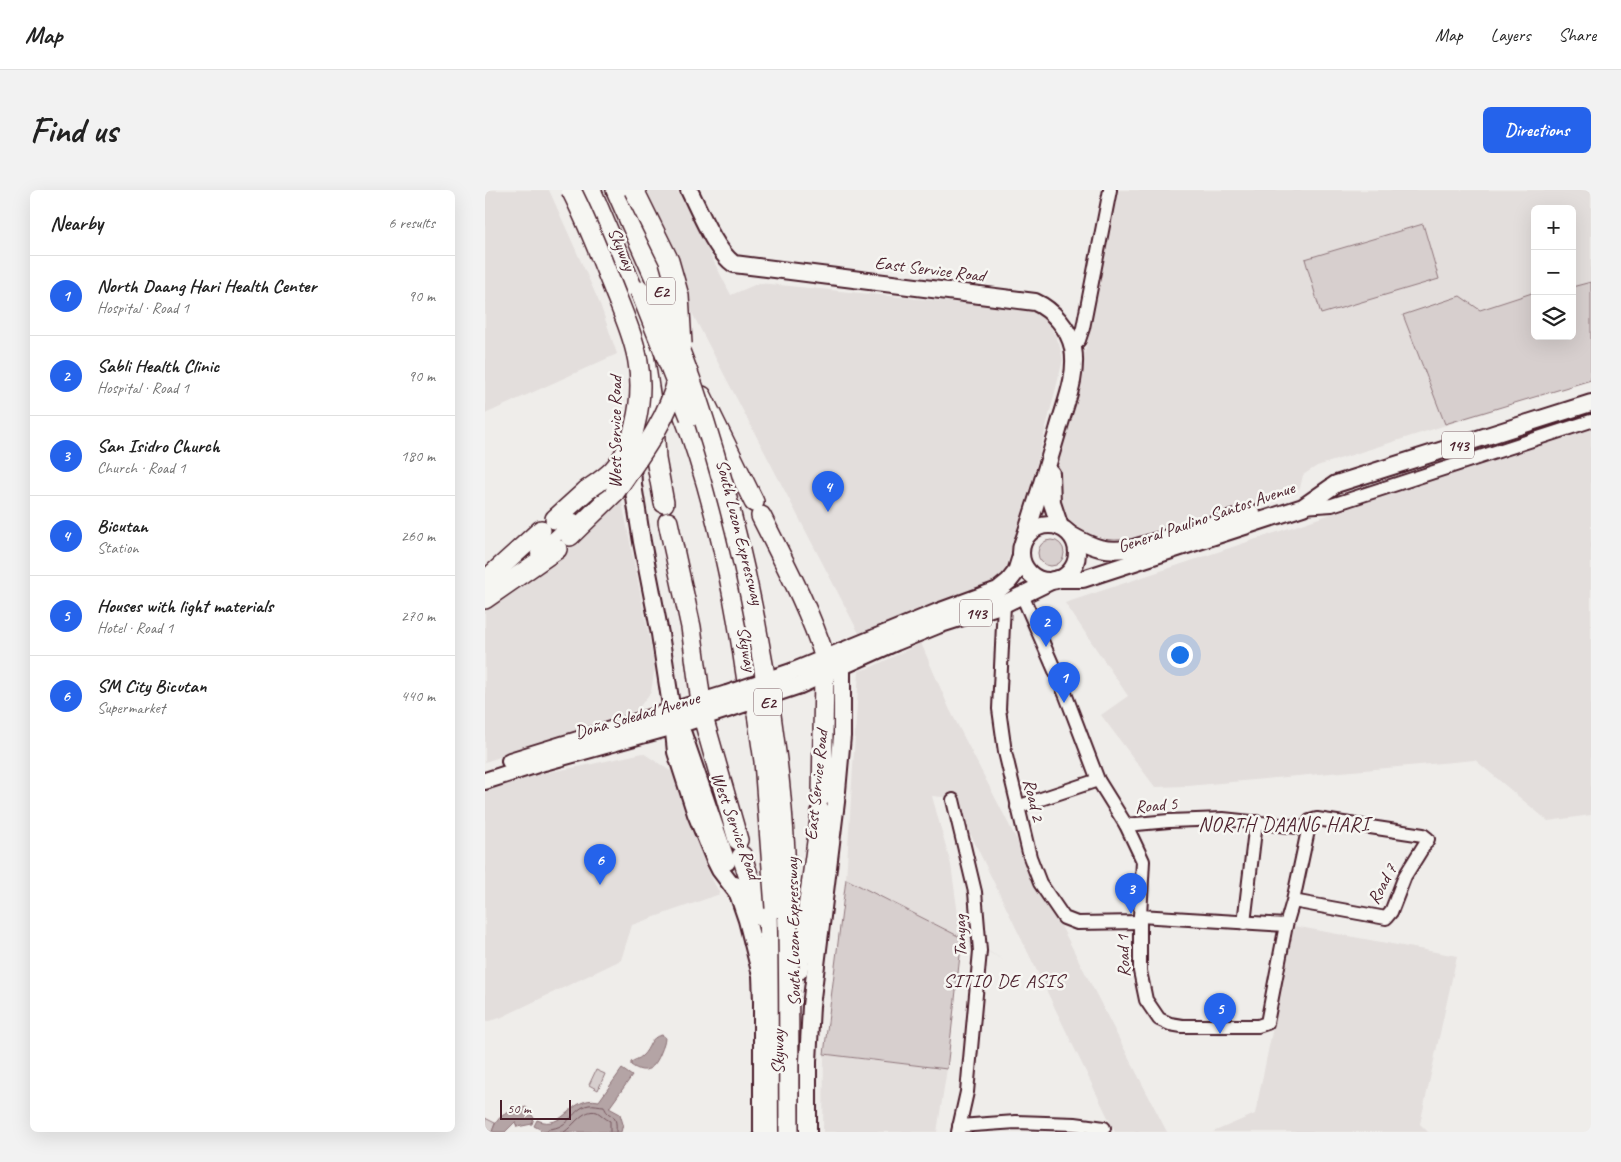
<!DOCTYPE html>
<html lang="en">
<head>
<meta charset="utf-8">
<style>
	body { margin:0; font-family:Caveat,sans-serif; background:#f2f2f2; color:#222 }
	.controls { position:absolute; right:15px; top:15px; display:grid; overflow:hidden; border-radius:8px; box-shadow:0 5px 20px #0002 }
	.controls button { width:45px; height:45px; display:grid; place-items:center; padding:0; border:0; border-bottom:1px solid #e0e0e0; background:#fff; color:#222; font:25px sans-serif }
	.scale { position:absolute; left:15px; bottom:12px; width:71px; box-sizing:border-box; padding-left:5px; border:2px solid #4a1f2b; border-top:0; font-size:14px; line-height:18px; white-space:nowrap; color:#4a1f2b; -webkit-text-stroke:4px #f6f6f2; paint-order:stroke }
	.you { position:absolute; left:694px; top:464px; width:18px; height:18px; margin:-12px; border:4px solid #fff; border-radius:50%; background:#1a73e8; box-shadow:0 0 0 8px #1a73e833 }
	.badge { display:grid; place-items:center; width:32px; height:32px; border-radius:50%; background:#2563eb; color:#fff; font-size:16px; font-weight:700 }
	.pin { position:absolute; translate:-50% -41px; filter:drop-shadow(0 1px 2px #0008) }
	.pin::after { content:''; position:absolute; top:26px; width:18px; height:15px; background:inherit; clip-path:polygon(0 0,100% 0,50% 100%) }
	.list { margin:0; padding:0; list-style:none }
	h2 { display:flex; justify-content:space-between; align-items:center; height:65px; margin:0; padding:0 20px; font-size:21px }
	h2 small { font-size:16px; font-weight:400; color:#767676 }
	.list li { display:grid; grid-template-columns:32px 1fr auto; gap:15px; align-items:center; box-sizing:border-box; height:80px; padding:0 20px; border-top:1px solid #e0e0e0 }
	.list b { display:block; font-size:19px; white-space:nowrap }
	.list p { margin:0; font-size:16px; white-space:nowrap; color:#767676 }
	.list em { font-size:16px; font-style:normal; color:#767676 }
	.icon { flex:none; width:28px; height:28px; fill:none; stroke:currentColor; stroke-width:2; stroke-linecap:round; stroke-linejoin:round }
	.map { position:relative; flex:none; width:1106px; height:942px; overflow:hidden; border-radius:8px }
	header { display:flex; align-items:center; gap:30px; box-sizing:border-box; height:70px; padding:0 25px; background:#fff; border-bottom:1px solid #e0e0e0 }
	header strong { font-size:24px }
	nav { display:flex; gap:28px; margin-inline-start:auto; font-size:18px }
	.intro { display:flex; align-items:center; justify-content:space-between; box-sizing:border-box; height:120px; padding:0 30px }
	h1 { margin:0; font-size:35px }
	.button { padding:12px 22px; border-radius:8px; background:#2563eb; color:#fff; font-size:18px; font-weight:700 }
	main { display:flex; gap:30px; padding:0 30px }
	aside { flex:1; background:#fff; border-radius:8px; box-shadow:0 5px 20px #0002 }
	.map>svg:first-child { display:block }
	.built { fill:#e3dedc; fill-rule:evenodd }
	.green { fill:#d7cfce; stroke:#90777c }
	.water { fill:#b4a4a5; stroke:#8a6f74 }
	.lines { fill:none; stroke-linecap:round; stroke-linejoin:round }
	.shore { stroke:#74545c; stroke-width:1 }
	.minor-casing { stroke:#4a1f2b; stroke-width:16 }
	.major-casing { stroke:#4a1f2b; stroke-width:20 }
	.highway-casing { stroke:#4a1f2b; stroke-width:22 }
	.minor { stroke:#f6f6f2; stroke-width:12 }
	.major { stroke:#f6f6f2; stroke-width:16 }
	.highway { stroke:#f6f6f2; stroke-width:19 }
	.major-bridge-casing { stroke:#4a1f2b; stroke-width:20; stroke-linecap:butt }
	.highway-bridge-casing { stroke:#4a1f2b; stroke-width:22; stroke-linecap:butt }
	.major-bridge { stroke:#f6f6f2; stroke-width:16 }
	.highway-bridge { stroke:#f6f6f2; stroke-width:19 }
	.labels { text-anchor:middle; stroke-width:5; stroke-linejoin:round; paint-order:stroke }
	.shield { fill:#f6f6f2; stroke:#7e6067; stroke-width:1 }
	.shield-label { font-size:16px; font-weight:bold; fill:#4a1f2b }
	.street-label { font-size:18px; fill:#4a1f2b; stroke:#f6f6f2 }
	.neighbourhood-label { font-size:19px; letter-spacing:1px; fill:#4a1f2b; stroke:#f6f6f2 }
	.quarter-label { font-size:20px; letter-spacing:1px; fill:#4a1f2b; stroke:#f6f6f2 }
</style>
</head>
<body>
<header>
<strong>Map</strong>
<nav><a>Map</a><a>Layers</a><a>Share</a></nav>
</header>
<div class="intro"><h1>Find us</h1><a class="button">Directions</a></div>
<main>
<aside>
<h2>Nearby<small>6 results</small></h2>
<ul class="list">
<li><span class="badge">1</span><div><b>North Daang Hari Health Center</b><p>Hospital · Road 1</p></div><em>90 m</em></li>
<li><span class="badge">2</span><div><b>Sabli Health Clinic</b><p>Hospital · Road 1</p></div><em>90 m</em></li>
<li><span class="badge">3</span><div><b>San Isidro Church</b><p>Church · Road 1</p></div><em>180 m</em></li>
<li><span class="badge">4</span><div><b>Bicutan</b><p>Station</p></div><em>260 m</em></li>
<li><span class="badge">5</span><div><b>Houses with light materials</b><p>Hotel · Road 1</p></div><em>270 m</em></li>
<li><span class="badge">6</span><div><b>SM City Bicutan</b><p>Supermarket</p></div><em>440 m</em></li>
</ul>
</aside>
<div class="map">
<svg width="1106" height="942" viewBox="0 0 1106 942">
	<rect width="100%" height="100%" fill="#efedea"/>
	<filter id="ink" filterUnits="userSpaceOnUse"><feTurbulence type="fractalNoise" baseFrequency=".02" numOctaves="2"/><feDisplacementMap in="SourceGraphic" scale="10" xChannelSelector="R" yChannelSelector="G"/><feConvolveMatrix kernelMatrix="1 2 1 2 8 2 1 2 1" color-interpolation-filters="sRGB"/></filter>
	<g filter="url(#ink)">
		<g class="built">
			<polygon points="0,0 64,0 115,114 132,164 0,224"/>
			<polygon points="143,0 192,0 246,105 274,93 546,120 554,123 562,130 574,153 578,170 552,273 518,388 415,429 377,449"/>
			<path d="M633,0H1106V189L832,276L818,285L815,298L756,318L735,320L642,350H624L602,343L585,331L574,320L569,283L587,206L603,150ZM1050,19H1087V146H1050Z"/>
			<polygon points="1106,237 1106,625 1063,631 990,570 703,596 670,597 616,525 643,506 580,413"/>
			<polygon points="136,307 170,476 166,502 152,520 0,572 0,415 76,363"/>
			<polygon points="436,453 464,518 682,942 630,942 468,608 447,606 466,675 476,746 519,770 361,689 374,481 389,476"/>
			<polygon points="158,563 187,582 226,687 235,704 147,735 136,770 15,828 0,832 0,599 36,587 98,576"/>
			<polygon points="809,736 972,766 935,934 943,942 728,942 770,924"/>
			<polygon points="339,864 462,879 452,942 338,942"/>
		</g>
		<g class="green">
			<polygon points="938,34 954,89 836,124 820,69"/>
			<polygon points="1106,92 1106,190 960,234 918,125 975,106 995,120 1047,103 1050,105 1050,146 1087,146 1087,97"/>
			<circle cx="566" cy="363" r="13"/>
			<polygon points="361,689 477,748 462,879 339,864"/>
			<polygon points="111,880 120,884 113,900 104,895"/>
			<polygon points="0,928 10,933 7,942 0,942"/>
		</g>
		<g class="water">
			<path d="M177,845L180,847C180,853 178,857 176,862C170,878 161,886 146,875V872C149,870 154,869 157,866C166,858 164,847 177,845Z"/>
			<path d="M137,879L147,886L124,918L135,924L138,934L136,942H58L55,939L49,936L52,930C80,942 84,905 114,911Z"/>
			<path d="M41,917L49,928L47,934L32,937L30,932L20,942H7C13,923 23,922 41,917Z"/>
		</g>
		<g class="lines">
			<g class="shore">
				<path d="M61,942L63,939C86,938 87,918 104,915C108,914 115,916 119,916C123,930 133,920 131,942"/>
				<path d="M79,942C89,936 98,918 112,922C116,924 120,929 125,931V942"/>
			</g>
			<defs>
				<g id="minor">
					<polyline points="587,157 594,150 598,138 625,0"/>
					<polyline points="818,317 847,315 1106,231"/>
					<polyline points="52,363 89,330"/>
					<polyline points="537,405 581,506 613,590 641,635 658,671 655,726 655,781 661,810 674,829 685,834 697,836 773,836 782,833 801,735 808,711 825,631 832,629 938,645 943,649 920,686 906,722 901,728 808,711"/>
					<polyline points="519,414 514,519 520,562 545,667 555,693 579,728 592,733 655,732"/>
					<polyline points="468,610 490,702 495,761 482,902 473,942"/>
					<polyline points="532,617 613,590"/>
					<polyline points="641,635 684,631 738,629 823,638"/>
					<polyline points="655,726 801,735"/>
					<polyline points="759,733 771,632"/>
					<polyline points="474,936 531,932 590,934 619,938"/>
				</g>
				<g id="major">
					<path d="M204,0C214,20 231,62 249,74L550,112C568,120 584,139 588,158C593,186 580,214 573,240C562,277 551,314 539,350"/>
					<polyline points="147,270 148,295 157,352 175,444 187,522 191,562 211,624 229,668 235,680 254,705"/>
					<polyline points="566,283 567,313 575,337"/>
					<circle cx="564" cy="363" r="28"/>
					<path d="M586,345C608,358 622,363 648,358L767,323"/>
					<polyline points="572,389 598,389 818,317 851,294 1106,213"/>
					<polyline points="309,481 453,422 513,400 524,391 531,382 536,366"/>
					<polyline points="315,495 411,452 453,435 519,414 568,390"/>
					<polyline points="198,544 242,672"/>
					<polyline points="25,571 242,504"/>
					<polyline points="0,591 59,572 196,534 246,518"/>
					<polyline points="250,695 262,730 276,785 277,811 277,942"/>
					<polyline points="323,942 323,871 326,816 351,612 357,546 357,461"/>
				</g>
				<g id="highway">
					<polyline points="106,0 157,120"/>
					<polyline points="131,0 181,113"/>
					<polyline points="151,110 169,231 171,269 179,313"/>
					<polyline points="217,206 269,312"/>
					<path d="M194,213C232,309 252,413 265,514"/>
					<path d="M276,326C299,372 324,418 340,468"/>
					<polyline points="70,329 102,300"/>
					<polyline points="183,332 206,437 216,512"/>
					<polyline points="85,346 130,302"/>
					<polyline points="0,391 56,340"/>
					<polyline points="0,409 72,359"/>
					<polyline points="218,527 253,650"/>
					<polyline points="337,606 339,485"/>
					<polyline points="257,666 276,726"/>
					<polyline points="282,698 287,836 287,942"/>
					<polyline points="313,780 323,718 336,622"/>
				</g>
			</defs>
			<use href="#minor" class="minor-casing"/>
			<use href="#major" class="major-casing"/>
			<use href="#highway" class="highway-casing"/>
			<use href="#minor" class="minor"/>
			<use href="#major" class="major"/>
			<use href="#highway" class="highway"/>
			<defs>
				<g id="major-bridge">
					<polyline points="242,504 309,481"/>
					<polyline points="246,518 315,495"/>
				</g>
				<g id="highway-bridge">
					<path d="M86,0C102,31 114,63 127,95C147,146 164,179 150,235C147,250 140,267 129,279C122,287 111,294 102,300"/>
					<polyline points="149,0 184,71 194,106 197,154"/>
					<path d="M171,98C183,131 197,165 209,199C249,317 277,446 292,570C307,693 303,818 304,942"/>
					<polyline points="155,101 205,227"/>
					<path d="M130,302C154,267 182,231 193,188"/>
					<polyline points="272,524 279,571 290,718"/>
				</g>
			</defs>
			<use href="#major-bridge" class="major-bridge-casing"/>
			<use href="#highway-bridge" class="highway-bridge-casing"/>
			<use href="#major-bridge" class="major-bridge"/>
			<use href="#highway-bridge" class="highway-bridge"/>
		</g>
	</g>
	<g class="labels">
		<g class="shield">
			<rect x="162" y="87.5" width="28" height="27" rx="4"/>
			<rect x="957" y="241.5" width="32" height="27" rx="4"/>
			<rect x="475" y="409.5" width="32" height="27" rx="4"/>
			<rect x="269" y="498.5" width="28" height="27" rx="4"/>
		</g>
		<g class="shield-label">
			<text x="176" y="107">E2</text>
			<text x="973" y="261">143</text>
			<text x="491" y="429">143</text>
			<text x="283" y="518">E2</text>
		</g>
		<g class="street-label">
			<text transform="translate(137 59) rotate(67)" y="6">Skyway</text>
			<text transform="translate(445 79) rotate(7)" y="6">East Service Road</text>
			<text transform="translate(130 242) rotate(-90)" y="6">West Service Road</text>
			<text transform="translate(721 327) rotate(-19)" y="6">General Paulino Santos Avenue</text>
			<text transform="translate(255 342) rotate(76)" y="6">South Luzon Expressway</text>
			<text transform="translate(262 459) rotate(80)" y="6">Skyway</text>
			<text transform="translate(152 525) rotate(-16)" y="6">Doña Soledad Avenue</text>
			<text transform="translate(331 595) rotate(-84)" y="6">East Service Road</text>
			<text transform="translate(549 610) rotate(77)" y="6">Road 2</text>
			<text transform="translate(671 615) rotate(-5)" y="6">Road 5</text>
			<text transform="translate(251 636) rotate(70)" y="6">West Service Road</text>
			<text transform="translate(897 694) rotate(-62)" y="6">Road 7</text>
			<text transform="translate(308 742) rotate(-91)" y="6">South Luzon Expressway</text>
			<text transform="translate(475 746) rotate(-91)" y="6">Tanyag</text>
			<text transform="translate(638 766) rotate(-92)" y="6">Road 1</text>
			<text transform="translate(293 862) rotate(-90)" y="6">Skyway</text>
		</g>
		<g class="neighbourhood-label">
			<text x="519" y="797">SITIO DE ASIS</text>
		</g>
		<g class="quarter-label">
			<text x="799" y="641">NORTH DAANG HARI</text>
		</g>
	</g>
</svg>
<div class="controls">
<button>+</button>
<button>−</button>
<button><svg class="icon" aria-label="layers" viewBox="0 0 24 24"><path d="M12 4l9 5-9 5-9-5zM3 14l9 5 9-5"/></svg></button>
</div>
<div class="scale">50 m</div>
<div class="you"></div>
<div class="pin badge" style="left:579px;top:513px">1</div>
<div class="pin badge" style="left:561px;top:457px">2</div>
<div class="pin badge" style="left:646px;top:724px">3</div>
<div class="pin badge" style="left:343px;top:322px">4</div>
<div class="pin badge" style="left:735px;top:844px">5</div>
<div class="pin badge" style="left:115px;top:695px">6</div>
</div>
</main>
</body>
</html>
